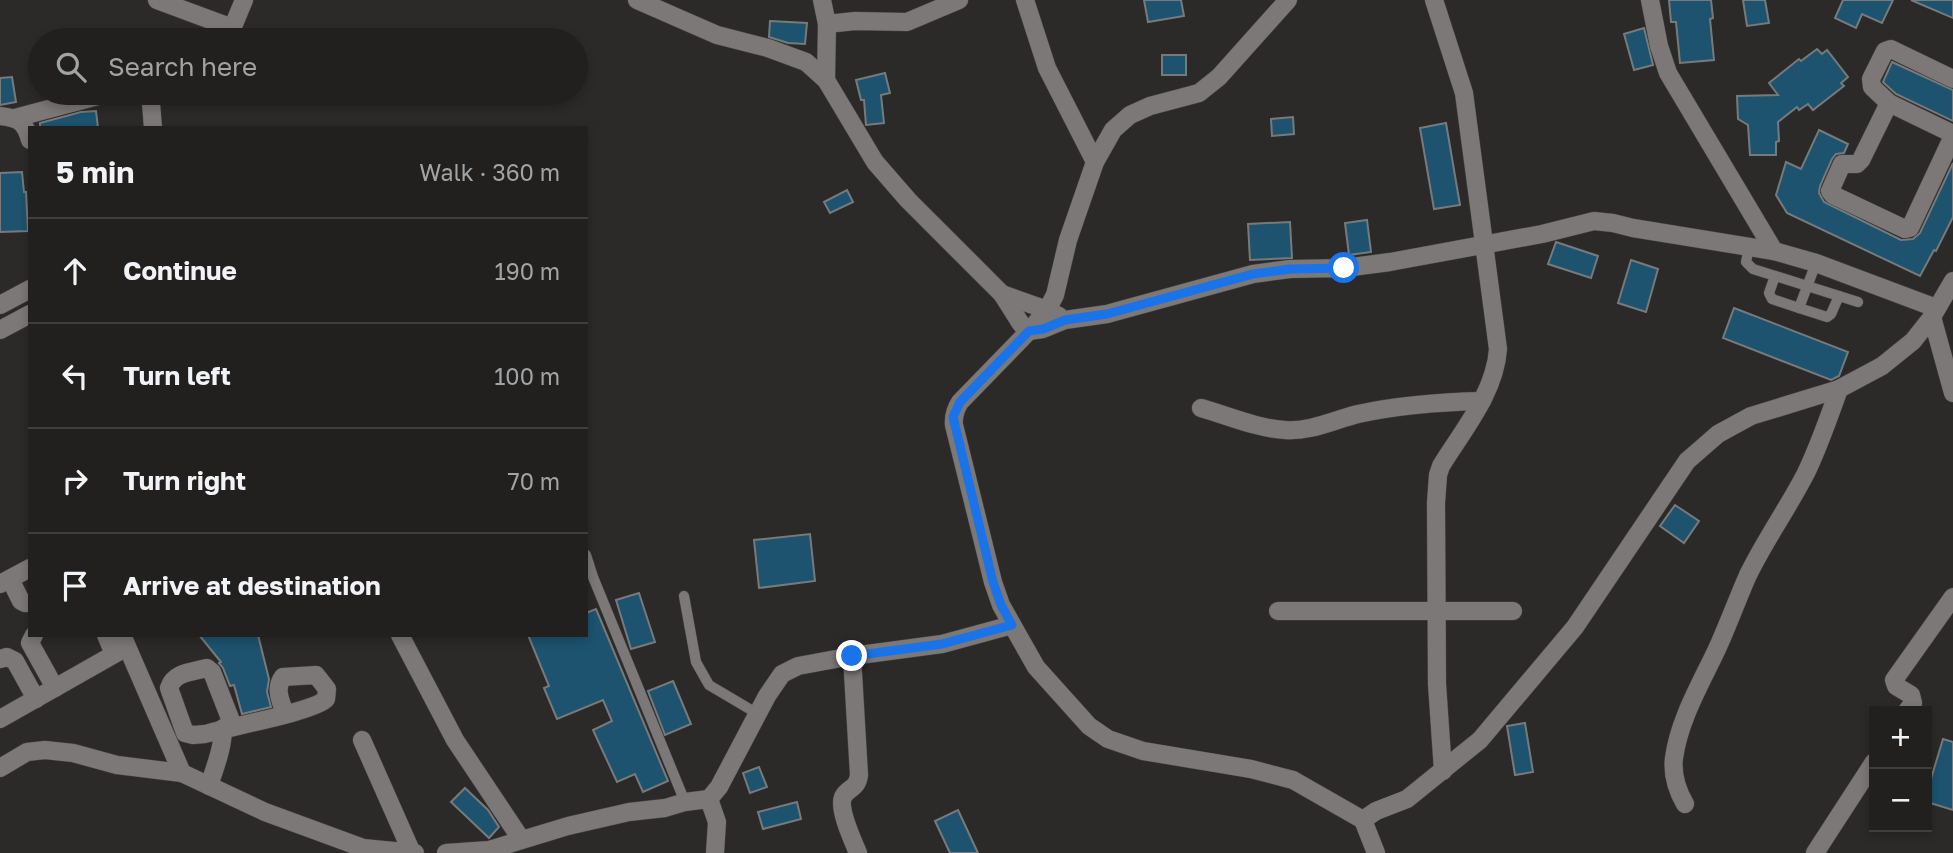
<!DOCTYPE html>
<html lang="en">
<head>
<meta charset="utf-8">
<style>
	body { margin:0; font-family:"Golos Text",sans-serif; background:#292828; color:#f1f3f6 }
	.controls { position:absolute; right:21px; bottom:21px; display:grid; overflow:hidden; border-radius:0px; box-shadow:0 4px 10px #0003 }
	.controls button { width:63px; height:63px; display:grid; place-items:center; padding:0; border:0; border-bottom:2px solid #3e3e3d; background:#21201f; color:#f1f3f6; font:35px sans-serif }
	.stop { position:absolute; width:21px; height:21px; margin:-16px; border:5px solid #1a73e8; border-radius:50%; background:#fff }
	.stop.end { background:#1a73e8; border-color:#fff; box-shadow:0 2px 7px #0008 }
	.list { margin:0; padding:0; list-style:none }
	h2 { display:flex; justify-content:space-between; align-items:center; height:91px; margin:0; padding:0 28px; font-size:30px }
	h2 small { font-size:23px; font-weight:400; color:#a2a3a4 }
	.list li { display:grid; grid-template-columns:46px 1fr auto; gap:21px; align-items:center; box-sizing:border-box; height:105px; padding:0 28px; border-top:2px solid #3e3e3d }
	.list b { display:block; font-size:26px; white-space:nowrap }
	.list em { font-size:23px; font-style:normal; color:#a2a3a4 }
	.icon { flex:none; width:38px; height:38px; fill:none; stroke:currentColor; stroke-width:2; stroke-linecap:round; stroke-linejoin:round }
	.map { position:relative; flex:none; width:1953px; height:853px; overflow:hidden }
	.search { position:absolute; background:#21201f; box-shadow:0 4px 10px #0003; left:28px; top:28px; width:560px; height:77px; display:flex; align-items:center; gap:18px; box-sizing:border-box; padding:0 24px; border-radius:38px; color:#a2a3a4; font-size:26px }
	.panel { position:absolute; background:#21201f; box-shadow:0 4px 10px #0003; left:28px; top:126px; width:560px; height:511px; border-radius:0px }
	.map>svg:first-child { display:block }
	.building { fill:#1d536e; stroke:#777a7b; stroke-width:2 }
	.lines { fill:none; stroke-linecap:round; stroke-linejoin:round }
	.service-casing { stroke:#484645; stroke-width:11 }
	.minor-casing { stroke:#484645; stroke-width:19 }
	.tertiary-casing { stroke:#484645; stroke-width:19 }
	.service { stroke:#7b7877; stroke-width:10 }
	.minor { stroke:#7b7877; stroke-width:18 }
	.tertiary { stroke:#7b7877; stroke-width:18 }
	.route { stroke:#1a73e8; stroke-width:9 }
</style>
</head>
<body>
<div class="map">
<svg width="1953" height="853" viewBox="0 0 1953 853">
	<rect width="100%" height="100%" fill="#2c2a29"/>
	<g class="building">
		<polygon points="1144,0 1181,0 1184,16 1148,22"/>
		<polygon points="1669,0 1711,0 1713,18 1710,19 1714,60 1680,63 1676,22 1671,22"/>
		<polygon points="1743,0 1765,0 1769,23 1747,26"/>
		<polygon points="1843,0 1893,0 1882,23 1862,14 1856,28 1835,18"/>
		<polygon points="1911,0 1953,0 1953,18"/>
		<polygon points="770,21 807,23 805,44 788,43 769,37"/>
		<polygon points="1644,28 1653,65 1634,70 1624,34"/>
		<polygon points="1817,49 1822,54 1827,50 1848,77 1841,83 1844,86 1813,110 1808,104 1799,110 1797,107 1778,122 1779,141 1776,142 1776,155 1750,155 1748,125 1738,119 1737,96 1778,95 1769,83 1799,59 1801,61"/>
		<rect x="1162" y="55" width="24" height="20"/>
		<polygon points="1892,62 1953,90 1953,121 1896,94 1883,82"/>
		<polygon points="885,73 890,93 881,95 884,123 866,125 864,100 861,100 856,80"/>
		<polygon points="12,77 16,102 0,105 0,78"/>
		<polygon points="96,111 98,128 40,128 40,123 81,112"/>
		<polygon points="1293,117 1294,134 1272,136 1271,119"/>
		<polygon points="1446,123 1460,205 1434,209 1420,128"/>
		<polygon points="1819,130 1848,144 1844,153 1836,154 1832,159 1820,186 1819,193 1824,202 1901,240 1913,239 1920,233 1953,163 1953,217 1936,251 1934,250 1920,276 1787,213 1776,195 1786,162 1801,169"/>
		<polygon points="22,172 24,192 26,192 28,231 0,232 0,173"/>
		<polygon points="847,190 853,202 830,213 824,202"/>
		<polygon points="1367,220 1371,252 1349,255 1345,223"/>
		<polygon points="1290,222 1292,258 1250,260 1248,224"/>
		<polygon points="1556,242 1598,256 1591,278 1548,264"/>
		<polygon points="1631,260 1658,269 1646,312 1618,303"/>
		<polygon points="1734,308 1848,352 1839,376 1831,380 1723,338"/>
		<polygon points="1675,505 1699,521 1684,543 1660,526"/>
		<polygon points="810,534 815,581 759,588 754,540"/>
		<polygon points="639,593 655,642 631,649 616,600"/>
		<polygon points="596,609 668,781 643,792 635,774 617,782 593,730 612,721 603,700 557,719 544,688 549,686 528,635 586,635 586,613"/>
		<polygon points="199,635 258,635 269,679 267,692 271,707 242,714 234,685 230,686 223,668 219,663 221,662"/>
		<polygon points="673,681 691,724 665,735 648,691"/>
		<polygon points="1525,723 1533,772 1515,775 1507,726"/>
		<polygon points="1943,739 1953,742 1953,810 1927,802 1927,792"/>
		<polygon points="759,767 767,787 750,793 743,773"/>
		<polygon points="465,788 488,810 499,827 489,838 451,802"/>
		<polygon points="797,802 801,819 763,829 758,812"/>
		<polygon points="958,810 978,853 950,853 935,821"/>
	</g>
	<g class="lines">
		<defs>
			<g id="service">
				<polyline points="1749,247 1746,262 1753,269 1858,302"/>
				<polyline points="1816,263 1799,308 1827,317 1831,314 1839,296"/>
				<polyline points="1775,276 1769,293 1772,299 1799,308"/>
				<polyline points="586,555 593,577 685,802"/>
				<polyline points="684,596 696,662 709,685 758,714"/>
			</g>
			<g id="minor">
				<polyline points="157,0 227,26 234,24 244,0"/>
				<polyline points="637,0 717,35 768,48 806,62 826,80 875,162 908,200 1002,294 1021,324 1029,331 1043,329 1065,320 1107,314 1253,274 1290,269 1344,268 1390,262 1542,234 1594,221 1613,223 1633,228 1774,251 1816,263 1936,308"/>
				<polyline points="822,0 827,24 826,80"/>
				<polyline points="1025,0 1047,68 1095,162"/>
				<path d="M1434,0L1464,93L1498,349C1495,393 1463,430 1441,466L1438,475L1436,503L1437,684L1443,771"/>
				<polyline points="1650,0 1659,46 1668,73 1774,251"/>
				<polyline points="827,24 855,21 907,22 959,0"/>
				<polyline points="1953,79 1891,49 1885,51 1871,79 1872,87 1889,103 1953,134"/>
				<polyline points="146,93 151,103 153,128"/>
				<polyline points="1889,103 1861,160 1857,164 1842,164 1830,191 1833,195 1905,229 1910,228 1953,136"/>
				<path d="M0,116C19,118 25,122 30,140"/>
				<polyline points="15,118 109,93"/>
				<polyline points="1002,294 1047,310 1059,316"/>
				<polyline points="0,305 30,289"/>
				<polyline points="1932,317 1953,393"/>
				<polyline points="0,330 30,314"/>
				<path d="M1201,408C1226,415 1259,429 1285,430C1310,432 1334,420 1358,414C1399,405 1440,402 1482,401"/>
				<polyline points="10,579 21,601 25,603 30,603"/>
				<polyline points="0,584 30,568"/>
				<polyline points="1278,611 1513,611"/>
				<polyline points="34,635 30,643 55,688"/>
				<polyline points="106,635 114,654"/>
				<polyline points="122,635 182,773 265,812 363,848 415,853"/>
				<polyline points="400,635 455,740 521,839"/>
				<path d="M852,656L859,775C857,790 848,787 843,797C838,809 853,841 858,853"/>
				<polyline points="0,659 7,657 15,661 36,699"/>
				<polyline points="1907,711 1913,703 1911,695 1896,686 1894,680 1953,597"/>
				<polyline points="0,719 127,647"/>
				<path d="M233,726L212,672L207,668C192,672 174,672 169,688L185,733L193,735L205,734C228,727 313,712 326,699L327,689L316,675L283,677C274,689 281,701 285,714"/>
				<polyline points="362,740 412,853"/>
				<polyline points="0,768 27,752 45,750 73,753 117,765 182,773"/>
				<path d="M209,786C215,767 223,748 223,728"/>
				<polyline points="709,799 717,822 715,853"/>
				<path d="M1685,804C1677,790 1672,774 1674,758C1679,720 1701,683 1717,649C1728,625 1737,600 1748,575C1765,540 1788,508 1806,473C1819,446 1829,417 1839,389"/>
				<polyline points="1363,820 1376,811 1407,799 1480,740 1575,627 1687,461 1718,434 1751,416 1839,389 1882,366 1913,341 1932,317 1953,281"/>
				<polyline points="446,853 489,850 568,826 629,812 665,808 685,802 709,799 719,787 767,696 782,674 798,666 852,656 942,644 1012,625"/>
				<polyline points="1815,853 1874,762"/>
			</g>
			<path id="tertiary" d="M1288,0L1219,77L1199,93L1150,106L1130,115L1113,130L1095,162L1068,240L1055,295L1047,310L1029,331L960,402C955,410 953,416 954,425L993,582L1001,605L1036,667L1089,726L1108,739L1143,751L1251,769L1293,780L1363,820L1376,853"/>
		</defs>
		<use href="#service" class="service-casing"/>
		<use href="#minor" class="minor-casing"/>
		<use href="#tertiary" class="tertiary-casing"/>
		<use href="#service" class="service"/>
		<use href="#minor" class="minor"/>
		<use href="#tertiary" class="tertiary"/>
	</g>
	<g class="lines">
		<polyline class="route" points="852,656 942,644 1012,625 1001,605 993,582 953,417 960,402 1029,331 1043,329 1065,320 1107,314 1253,274 1290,269 1344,268"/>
	</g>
</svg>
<div class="controls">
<button>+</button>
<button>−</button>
</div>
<div class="stop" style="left:1344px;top:268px"></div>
<div class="stop end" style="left:852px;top:656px"></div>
<div class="search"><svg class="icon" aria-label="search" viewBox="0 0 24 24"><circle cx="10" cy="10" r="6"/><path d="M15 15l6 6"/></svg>Search here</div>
<section class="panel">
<h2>5 min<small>Walk · 360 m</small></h2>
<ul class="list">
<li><svg class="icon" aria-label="ahead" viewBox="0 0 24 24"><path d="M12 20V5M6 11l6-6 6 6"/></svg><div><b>Continue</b></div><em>190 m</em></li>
<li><svg class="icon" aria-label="left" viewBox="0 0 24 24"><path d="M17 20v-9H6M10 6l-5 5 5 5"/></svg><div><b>Turn left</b></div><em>100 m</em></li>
<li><svg class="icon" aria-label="right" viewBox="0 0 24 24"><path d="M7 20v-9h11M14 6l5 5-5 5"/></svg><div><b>Turn right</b></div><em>70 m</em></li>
<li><svg class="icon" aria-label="arrive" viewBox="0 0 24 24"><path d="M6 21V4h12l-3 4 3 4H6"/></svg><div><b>Arrive at destination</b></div></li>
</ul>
</section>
</div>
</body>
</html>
